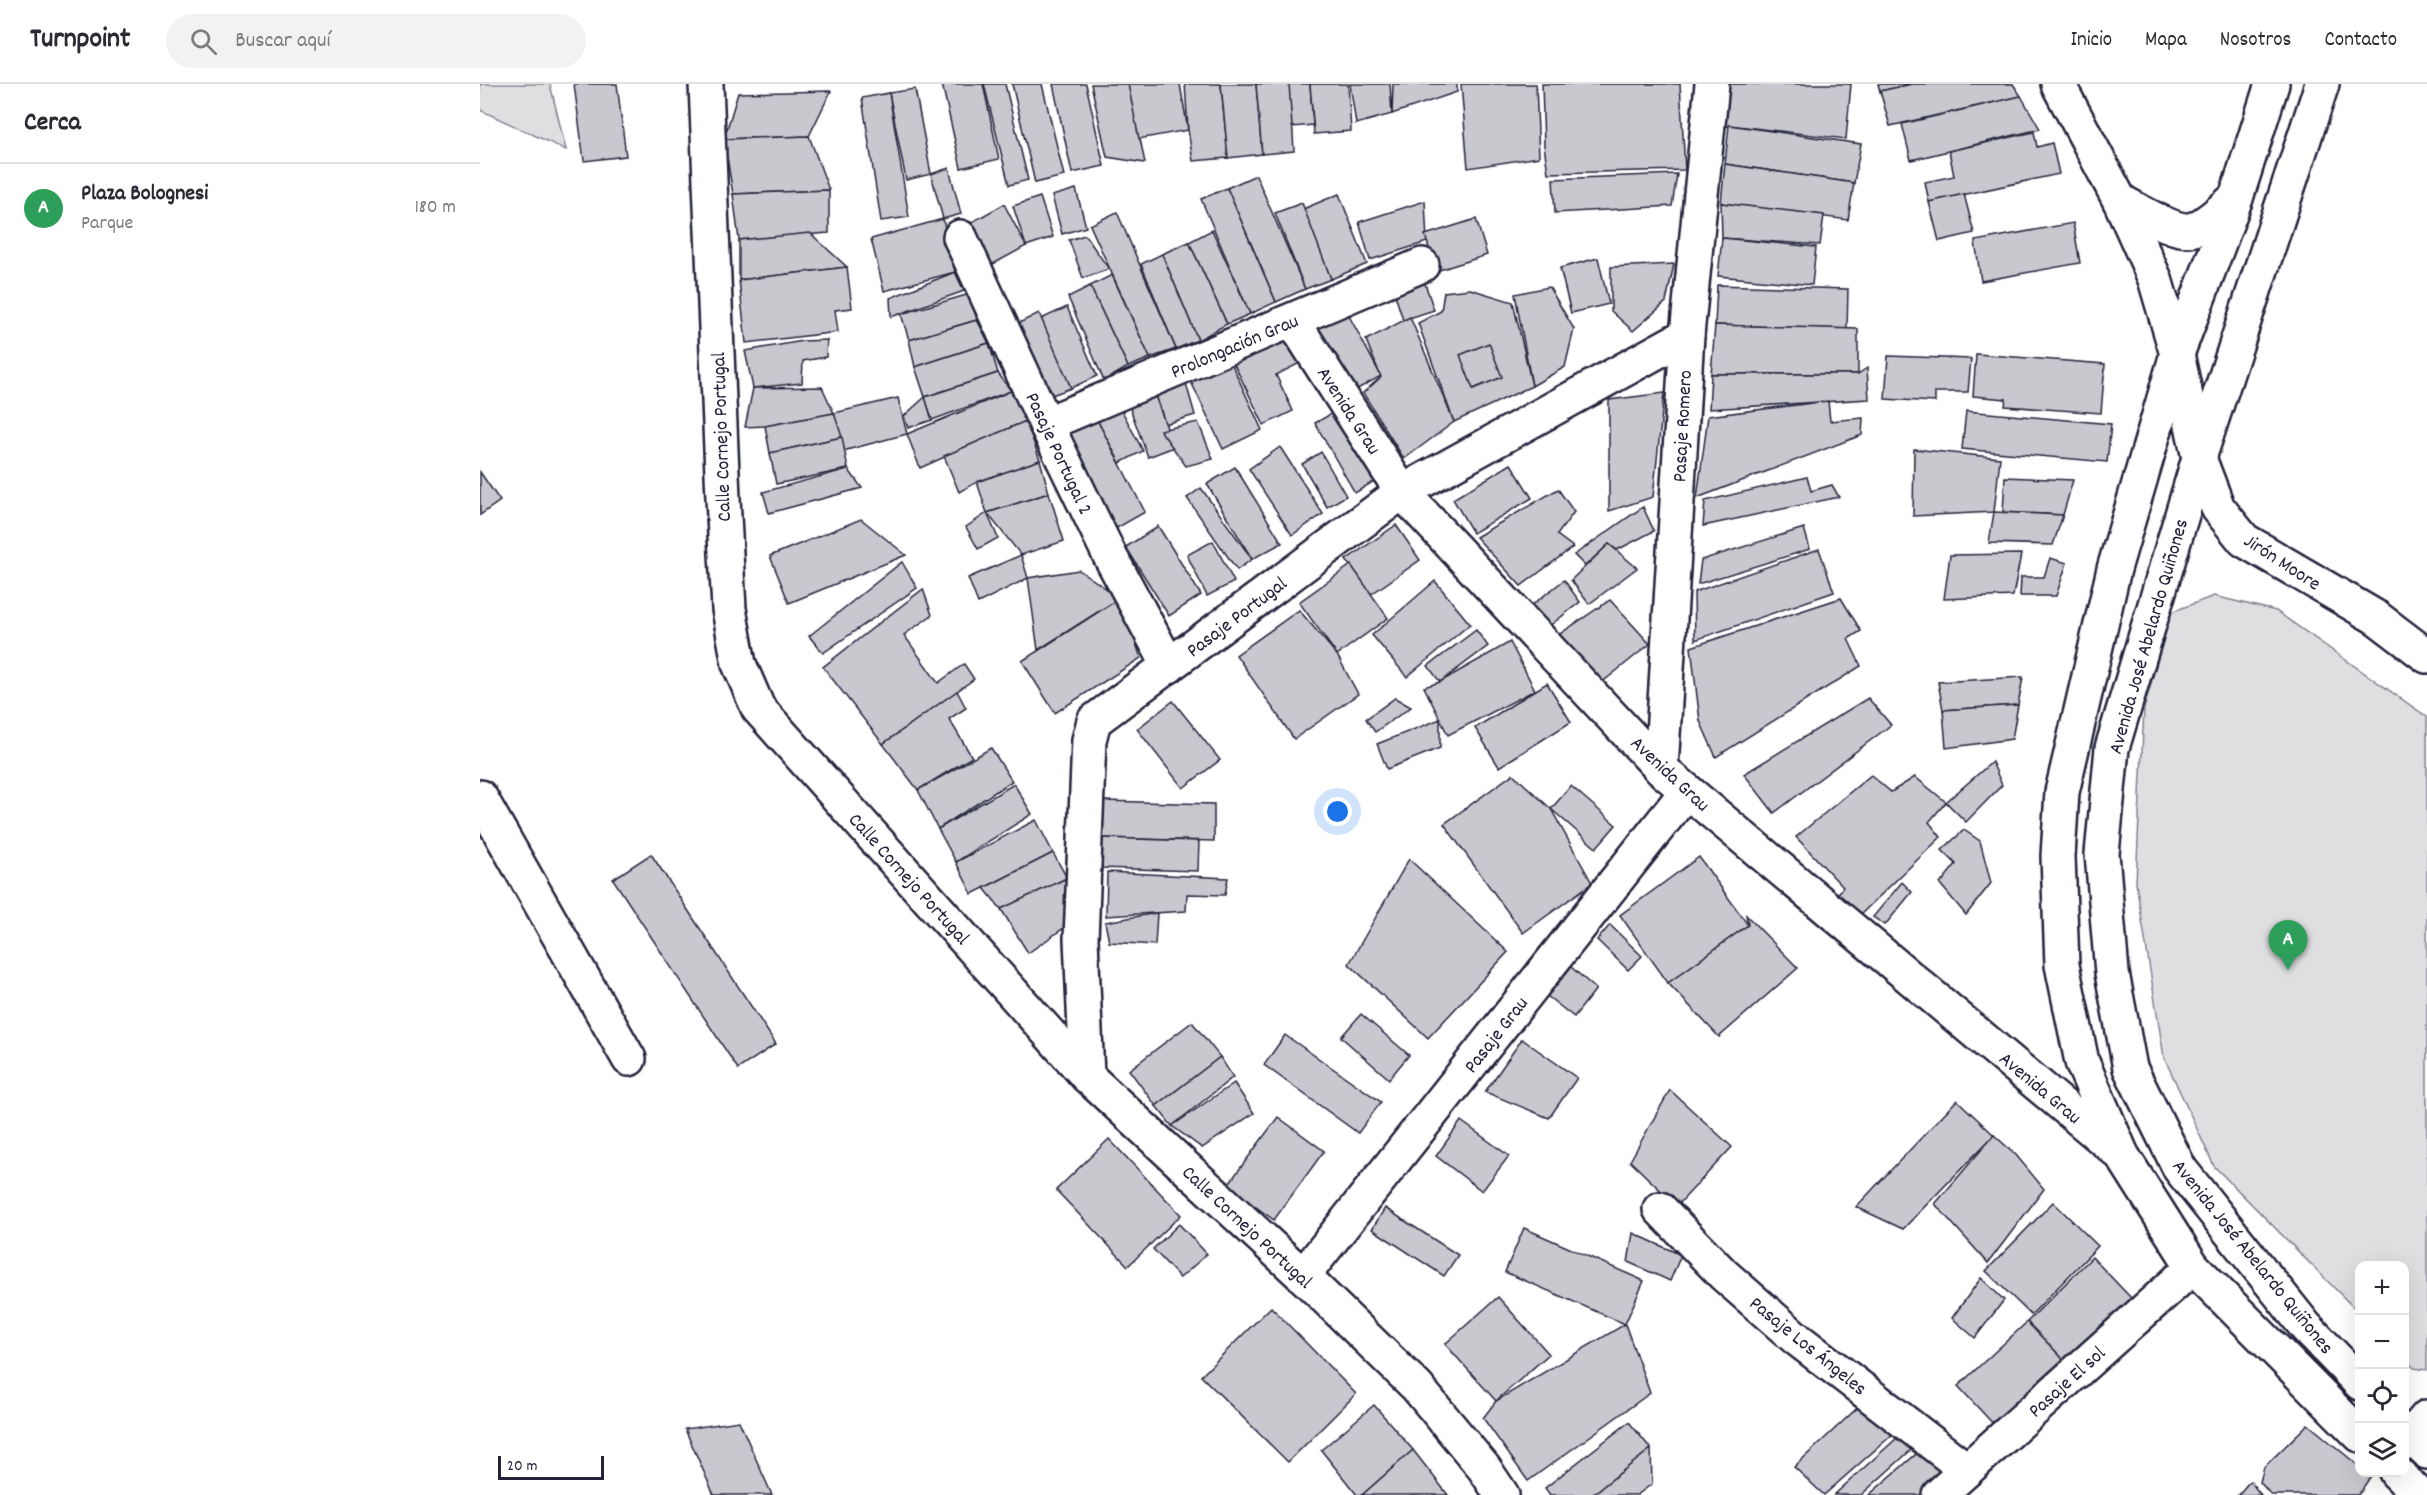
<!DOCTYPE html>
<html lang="es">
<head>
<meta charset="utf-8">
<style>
	body { margin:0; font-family:Dekko,sans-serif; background:#f2f2f3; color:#2b2b33 }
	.controls { position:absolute; right:18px; bottom:18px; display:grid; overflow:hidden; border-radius:12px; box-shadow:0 6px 24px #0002 }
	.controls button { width:54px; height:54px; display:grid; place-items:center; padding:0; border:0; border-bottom:2px solid #e1e1e2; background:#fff; color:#2b2b33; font:30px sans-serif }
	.scale { position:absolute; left:18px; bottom:15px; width:106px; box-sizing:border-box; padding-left:6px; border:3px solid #22223b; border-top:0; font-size:16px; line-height:21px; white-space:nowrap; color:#22223b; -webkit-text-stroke:4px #fff; paint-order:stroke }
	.you { position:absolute; left:858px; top:728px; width:21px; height:21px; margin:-15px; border:4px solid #fff; border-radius:50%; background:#1a73e8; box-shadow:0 0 0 9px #1a73e833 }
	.badge { display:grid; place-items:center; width:39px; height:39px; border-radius:50%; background:#22223b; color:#fff; font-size:20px; font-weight:700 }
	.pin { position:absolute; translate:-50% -50px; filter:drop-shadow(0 2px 3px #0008) }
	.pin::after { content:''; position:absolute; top:32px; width:21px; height:18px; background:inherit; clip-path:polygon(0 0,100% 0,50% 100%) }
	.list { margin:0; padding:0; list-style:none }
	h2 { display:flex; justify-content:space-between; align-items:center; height:78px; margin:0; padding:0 24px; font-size:26px }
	h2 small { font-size:20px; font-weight:400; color:#7c7c81 }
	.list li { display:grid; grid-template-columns:39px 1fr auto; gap:18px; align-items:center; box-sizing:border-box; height:90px; padding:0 24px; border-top:2px solid #e1e1e2 }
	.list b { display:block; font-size:22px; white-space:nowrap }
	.list p { margin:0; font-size:20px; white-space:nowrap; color:#7c7c81 }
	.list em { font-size:20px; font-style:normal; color:#7c7c81 }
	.icon { flex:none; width:33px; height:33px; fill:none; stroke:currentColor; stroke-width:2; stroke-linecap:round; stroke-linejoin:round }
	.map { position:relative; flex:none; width:1947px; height:1411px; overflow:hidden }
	header { display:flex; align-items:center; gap:36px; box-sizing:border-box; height:84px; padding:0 30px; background:#fff; border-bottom:2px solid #e1e1e2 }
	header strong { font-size:28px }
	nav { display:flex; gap:33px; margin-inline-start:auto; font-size:21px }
	.search { width:420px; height:54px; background:#f2f2f3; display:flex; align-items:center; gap:15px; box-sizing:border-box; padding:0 21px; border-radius:33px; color:#7c7c81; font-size:22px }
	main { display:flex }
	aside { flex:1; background:#fff }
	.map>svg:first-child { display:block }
	.green { fill:#dfdfe2; stroke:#80808e; stroke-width:1.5 }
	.building { fill:#c8c8cf; stroke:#22223b; stroke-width:1.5 }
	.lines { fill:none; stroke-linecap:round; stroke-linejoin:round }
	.minor-casing { stroke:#22223b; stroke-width:38 }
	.major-casing { stroke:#22223b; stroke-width:38 }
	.minor { stroke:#fff; stroke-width:33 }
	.major { stroke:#fff; stroke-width:33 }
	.labels { text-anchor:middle; stroke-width:4.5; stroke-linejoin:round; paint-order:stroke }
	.street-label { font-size:20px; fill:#22223b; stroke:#fff }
</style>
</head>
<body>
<header>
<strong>Turnpoint</strong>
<div class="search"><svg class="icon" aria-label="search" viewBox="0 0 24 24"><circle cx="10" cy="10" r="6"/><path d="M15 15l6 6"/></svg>Buscar aquí</div>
<nav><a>Inicio</a><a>Mapa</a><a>Nosotros</a><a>Contacto</a></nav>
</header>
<main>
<aside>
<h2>Cerca<small></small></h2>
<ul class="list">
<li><span class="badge" style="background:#2e9e5b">A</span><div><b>Plaza Bolognesi</b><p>Parque</p></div><em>180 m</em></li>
</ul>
</aside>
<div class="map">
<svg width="1947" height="1411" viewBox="0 0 1947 1411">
	<rect width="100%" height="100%" fill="#fff"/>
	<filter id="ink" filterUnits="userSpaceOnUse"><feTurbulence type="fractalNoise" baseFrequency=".0167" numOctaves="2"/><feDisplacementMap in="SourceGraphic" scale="12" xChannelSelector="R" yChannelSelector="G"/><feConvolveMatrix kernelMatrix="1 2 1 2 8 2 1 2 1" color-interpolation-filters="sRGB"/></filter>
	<g filter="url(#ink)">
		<g class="green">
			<polygon points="0,0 70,0 86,66 0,26"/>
			<polygon points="1734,512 1796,527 1947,633 1947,1286 1934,1284 1925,1275 1924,1182 1880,1182 1879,1229 1734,1082 1684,973 1656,799 1664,625 1691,528"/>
		</g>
		<g class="building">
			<polygon points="94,0 137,0 146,72 104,77"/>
			<polygon points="462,0 503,0 519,75 481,84"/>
			<polygon points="504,0 525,0 548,96 529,101"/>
			<polygon points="532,0 562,0 584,92 555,99"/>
			<polygon points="573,0 606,0 624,82 592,89"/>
			<polygon points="611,0 649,0 665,79 627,73"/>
			<polygon points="648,0 700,0 708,46 659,55"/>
			<polygon points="705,0 741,0 748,74 713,77 708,46"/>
			<polygon points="741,0 776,0 782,70 748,74"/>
			<polygon points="776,0 810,0 814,67 782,70"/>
			<polygon points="809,0 830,0 833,41 812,43"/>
			<polygon points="830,0 868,0 871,47 834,50"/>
			<polygon points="870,0 910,0 912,30 876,40"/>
			<polygon points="913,0 977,0 977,8 912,30"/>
			<polygon points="981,0 1056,0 1059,73 988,84"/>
			<polygon points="1062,0 1200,0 1205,86 1068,89 1064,62"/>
			<polygon points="1249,0 1371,0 1366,55 1249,41 1245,44"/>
			<polygon points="1398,0 1432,0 1400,7"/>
			<polygon points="1432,0 1533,0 1541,12 1410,42 1400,7"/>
			<polygon points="435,5 451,90 426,96 409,9"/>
			<polygon points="351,7 329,52 244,55 258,9"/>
			<polygon points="409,9 429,133 401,137 382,14"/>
			<polygon points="1541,12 1560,45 1431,76 1422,40"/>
			<polygon points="1249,41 1381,60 1374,99 1245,80"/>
			<polygon points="1554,48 1557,63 1572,59 1579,90 1449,118 1445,98 1474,92 1469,67"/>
			<polygon points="329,52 349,106 253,110 244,55"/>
			<polygon points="1245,80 1374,99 1368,136 1241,119"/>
			<polygon points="469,84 481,130 463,135 451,90"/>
			<polygon points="1197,90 1192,122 1075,129 1073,95"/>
			<polygon points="776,91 825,205 796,218 747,104"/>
			<polygon points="747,104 796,218 770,230 721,115"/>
			<polygon points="596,105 606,143 582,150 572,112"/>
			<polygon points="349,106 349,149 259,156 253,110"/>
			<polygon points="859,110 887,180 851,195 823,125"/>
			<polygon points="1484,110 1494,149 1459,157 1449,118"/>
			<polygon points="560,113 573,153 546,162 533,122"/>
			<polygon points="945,117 947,158 890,176 879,138"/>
			<polygon points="822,119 851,195 825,205 795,129"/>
			<polygon points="1241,119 1344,131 1340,161 1242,154"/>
			<polygon points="524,120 546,162 506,184 483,143"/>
			<polygon points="637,128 696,265 670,274 610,141"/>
			<polygon points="463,135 475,188 404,207 391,155"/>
			<polygon points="996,135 1007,171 956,187 945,151"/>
			<polygon points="1593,139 1600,179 1501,197 1495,157"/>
			<polygon points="732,146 770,230 747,240 709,158"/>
			<polygon points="330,149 367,183 259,196 259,156"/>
			<polygon points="605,151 629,185 603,194 589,156"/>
			<polygon points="1242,154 1336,163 1332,201 1238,192"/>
			<polygon points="709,158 747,240 718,256 682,170"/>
			<polygon points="682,170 718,256 696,265 661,180"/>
			<polygon points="1118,174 1129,220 1091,229 1080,184"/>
			<polygon points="1194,180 1186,218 1153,247 1131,227 1131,183"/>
			<polygon points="367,183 372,224 355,226 358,248 266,259 259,196"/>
			<polygon points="475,188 484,207 411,233 410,214"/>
			<polygon points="941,188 954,226 923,236 911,198"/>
			<polygon points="632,191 670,274 648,283 610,202"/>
			<polygon points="1237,201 1368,205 1367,245 1235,241"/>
			<polygon points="610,202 648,283 624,297 588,213"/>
			<polygon points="1069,203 1094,245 1085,283 1052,302 1035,210"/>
			<polygon points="990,205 1033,218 1052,302 974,338 938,239 961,227 964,208"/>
			<polygon points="490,210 497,236 429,256 421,230"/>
			<polygon points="587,223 617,292 591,304 561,235"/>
			<polygon points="867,228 901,292 872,308 838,243"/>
			<polygon points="559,229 591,304 572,311 539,239"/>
			<polygon points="930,233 974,338 924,375 883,309 901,293 886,256"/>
			<polygon points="497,236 509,259 435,283 429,256"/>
			<polygon points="1235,241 1378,245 1378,290 1231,290"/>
			<polygon points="807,248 822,278 796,291 813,327 784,341 752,276"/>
			<polygon points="347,256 346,273 323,277 322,299 273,304 265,267 323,257"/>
			<polygon points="509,259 518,289 445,313 435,283"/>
			<polygon points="1009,259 1022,293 993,305 980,271"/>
			<polygon points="746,268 782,346 743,365 706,287"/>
			<polygon points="1496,270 1625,280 1621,329 1525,322 1526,315 1493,312"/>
			<polygon points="1408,272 1491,275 1488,308 1455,308 1455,318 1405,315"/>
			<polygon points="1387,284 1389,315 1229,325 1231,290 1378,290"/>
			<polygon points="518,289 531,307 452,336 445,313"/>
			<polygon points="705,296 715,331 685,340 674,304"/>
			<polygon points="342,303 354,329 285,342 265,343 273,304"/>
			<polygon points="531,307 546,337 440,384 427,350"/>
			<polygon points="674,309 694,363 668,373 648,319"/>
			<polygon points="1184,309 1173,413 1129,427 1129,316"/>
			<polygon points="445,313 452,336 428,344 424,332"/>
			<polygon points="418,314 427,350 363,367 354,329"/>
			<polygon points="1348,317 1350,337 1383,334 1382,351 1217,414 1228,332"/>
			<polygon points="641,325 663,367 640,379 614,330"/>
			<polygon points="856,327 896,396 875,409 835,339"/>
			<polygon points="1486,327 1631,340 1627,378 1482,365"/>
			<polygon points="354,329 362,353 290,369 285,342"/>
			<polygon points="614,330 665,428 635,445 583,347"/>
			<polygon points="546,337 560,376 497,398 479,408 464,372"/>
			<polygon points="718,338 733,375 706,382 680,346"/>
			<polygon points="362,353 368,385 296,400 290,369"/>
			<polygon points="800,363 843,430 812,451 769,385"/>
			<polygon points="1434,365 1520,374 1514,428 1433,432"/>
			<polygon points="841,368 866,412 847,423 822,380"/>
			<polygon points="560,376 569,409 507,429 497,398"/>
			<polygon points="1031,380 1052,414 993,449 973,415"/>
			<polygon points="755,383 802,459 772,475 727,400"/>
			<polygon points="368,385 382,404 289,429 283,408"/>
			<polygon points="0,388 20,417 0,431"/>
			<polygon points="1327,393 1331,407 1352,401 1359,413 1223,442 1225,417"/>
			<polygon points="1525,393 1593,396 1583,431 1523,428"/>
			<polygon points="721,404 772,475 757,486 707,414"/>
			<polygon points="1078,405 1094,428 1077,451 1093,463 1041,502 996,453"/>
			<polygon points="569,409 584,457 541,471 507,429"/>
			<polygon points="1163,423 1174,447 1137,466 1129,460 1105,482 1094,471"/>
			<polygon points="1514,428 1583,431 1573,461 1509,459"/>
			<polygon points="507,429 518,454 498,465 486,443"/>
			<polygon points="381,435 426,471 309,519 290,472"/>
			<polygon points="916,441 940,476 890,511 866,476"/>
			<polygon points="678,442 721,511 689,532 646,463"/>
			<polygon points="1324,444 1330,465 1218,500 1221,476"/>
			<polygon points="733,457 754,498 727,512 707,471"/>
			<polygon points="1129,460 1157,484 1109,520 1091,496"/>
			<polygon points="1339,465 1354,508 1215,556 1214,508"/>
			<polygon points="1541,470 1533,512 1464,515 1470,471"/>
			<polygon points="541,471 548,494 498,519 488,494"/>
			<polygon points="1570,474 1587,479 1576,512 1540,512 1541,493 1564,493"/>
			<polygon points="422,478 437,504 343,569 329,552"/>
			<polygon points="871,481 908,534 857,571 819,518"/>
			<polygon points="599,486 640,514 558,566 548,494"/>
			<polygon points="1084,496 1100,518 1063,547 1047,525"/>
			<polygon points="955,497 990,540 927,593 892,551"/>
			<polygon points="443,505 452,531 424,551 458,599 484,580 494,595 403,660 343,583"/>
			<polygon points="640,514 661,574 575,629 542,577"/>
			<polygon points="1361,514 1381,547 1368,555 1381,582 1236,673 1220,637 1211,563"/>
			<polygon points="1130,516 1170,560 1120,600 1077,552"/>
			<polygon points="819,526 857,571 878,610 814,655 756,571"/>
			<polygon points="996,546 1008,562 960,598 948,582"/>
			<polygon points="1030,558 1055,606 968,651 944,603 960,598"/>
			<polygon points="1543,593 1538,621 1463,626 1458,598"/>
			<polygon points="1067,599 1091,638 1019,683 995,644"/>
			<polygon points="477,607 486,624 469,635 492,673 438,706 403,660"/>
			<polygon points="915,614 931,623 895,648 886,635"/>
			<polygon points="1388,614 1411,641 1294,729 1264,690"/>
			<polygon points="693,617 740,676 703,704 657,645"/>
			<polygon points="1538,621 1532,655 1466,664 1463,626"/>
			<polygon points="960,635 960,664 907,685 897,660"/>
			<polygon points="511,664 532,697 458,745 438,706"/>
			<polygon points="1512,678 1522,701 1486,738 1466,718"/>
			<polygon points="1033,690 1071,725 1112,799 1043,849 964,740"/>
			<polygon points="1391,691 1411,708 1435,693 1466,718 1449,738 1461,753 1381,830 1357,811 1363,803 1316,753"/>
			<polygon points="534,700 552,730 476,778 458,745"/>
			<polygon points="1091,702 1136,741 1116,764 1071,725"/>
			<polygon points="622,717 734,720 734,757 621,754"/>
			<polygon points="556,736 573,769 492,810 476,778"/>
			<polygon points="1484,746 1500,757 1511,799 1486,831 1460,800 1476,780 1462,766"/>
			<polygon points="621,754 719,757 718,787 620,784"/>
			<polygon points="573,769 587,794 521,825 504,804"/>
			<polygon points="171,770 296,960 258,985 133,795"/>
			<polygon points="1219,773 1268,841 1188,899 1140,831"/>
			<polygon points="929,775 1028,868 948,954 869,880"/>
			<polygon points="627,788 748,794 745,811 707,810 706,827 626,832"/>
			<polygon points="587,794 588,841 548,869 521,825"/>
			<polygon points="1422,798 1432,808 1405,841 1393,833"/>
			<polygon points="677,829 675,861 629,858 625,838"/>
			<polygon points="1266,831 1318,884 1239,953 1188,899 1268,841"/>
			<polygon points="1130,841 1162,872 1148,886 1117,856"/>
			<polygon points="1091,883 1116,905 1094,933 1067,912"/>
			<polygon points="881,930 929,971 909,995 861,953"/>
			<polygon points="712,938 740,973 676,1022 649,986"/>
			<polygon points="805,951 901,1018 878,1049 784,981"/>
			<polygon points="1042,955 1097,994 1069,1034 1005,1008"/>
			<polygon points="740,973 753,993 692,1042 676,1022"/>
			<polygon points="754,999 774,1029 722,1064 692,1042"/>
			<polygon points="1190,1006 1252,1063 1197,1122 1150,1077"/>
			<polygon points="1477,1016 1514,1051 1423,1145 1376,1123"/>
			<polygon points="798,1033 844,1067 794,1136 747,1102"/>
			<polygon points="981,1037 1029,1072 1002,1107 956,1072"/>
			<polygon points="1514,1051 1536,1071 1564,1105 1508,1179 1455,1120"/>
			<polygon points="629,1055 701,1131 648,1182 576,1106"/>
			<polygon points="1573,1118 1618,1162 1551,1231 1506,1187"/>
			<polygon points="905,1124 978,1171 964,1192 892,1145"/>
			<polygon points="699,1140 727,1170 700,1194 673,1165"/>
			<polygon points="1044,1144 1164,1197 1145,1240 1025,1188"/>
			<polygon points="1153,1149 1201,1171 1190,1197 1148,1178"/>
			<polygon points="1612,1173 1652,1215 1587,1279 1547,1238"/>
			<polygon points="1501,1194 1524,1216 1495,1254 1472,1234"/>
			<polygon points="1018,1213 1069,1270 1016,1317 965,1260"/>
			<polygon points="791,1223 876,1310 808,1378 721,1292"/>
			<polygon points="1547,1238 1587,1279 1517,1344 1478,1302"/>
			<polygon points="1145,1240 1170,1309 1048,1397 1003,1334 1016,1317"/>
			<polygon points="1387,1315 1422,1342 1344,1411 1314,1383"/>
			<polygon points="894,1321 933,1366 882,1411 877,1411 841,1366"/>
			<polygon points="259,1337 292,1411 234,1411 205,1345"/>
			<polygon points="1149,1338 1171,1365 1112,1411 1070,1411 1065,1404"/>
			<polygon points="1828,1340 1880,1383 1880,1388 1886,1388 1891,1392 1878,1411 1791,1411 1780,1398 1784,1383"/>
			<polygon points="1428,1344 1440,1358 1381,1411 1354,1411"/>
			<polygon points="1449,1359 1469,1391 1447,1411 1389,1411"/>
			<polygon points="1171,1365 1172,1400 1157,1411 1112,1411"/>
			<polygon points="933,1366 968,1411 882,1411"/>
			<polygon points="1770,1397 1781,1411 1758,1411"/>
		</g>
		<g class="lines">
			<defs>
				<g id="minor">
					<polyline points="226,0 243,414 249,525 259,580 278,624 607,992 823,1192 937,1303 1004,1384 1022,1411"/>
					<polyline points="480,153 566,340 630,472 689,582"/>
					<polyline points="813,237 922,408 1181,685 1642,1071"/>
					<polyline points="1697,270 1719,374 1738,424 1764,456 1897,534 1947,572"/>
					<polyline points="566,340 942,181"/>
					<polyline points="1181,685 1207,251 1232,0"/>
					<polyline points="0,713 149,975"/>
					<polyline points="607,992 601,855 609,656 614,637 922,408 1207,251"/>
					<polyline points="1180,1125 1244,1191 1317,1255 1487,1386"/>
					<polyline points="823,1192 1207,707"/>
					<polyline points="1924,1360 1947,1333"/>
					<polyline points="1459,1411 1713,1183"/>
				</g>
				<g id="major">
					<polyline points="1578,0 1640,117 1675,195 1697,270"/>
					<polyline points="1792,0 1756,114 1697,270 1634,485 1582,708 1578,772 1582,881 1602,978 1642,1071 1713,1183 1880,1351"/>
					<polyline points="1842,0 1719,374 1632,664 1622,770 1632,889 1650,984 1700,1085 1826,1243 1880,1299"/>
					<path d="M1640,117C1657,125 1696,151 1714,145C1729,139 1743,124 1756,114"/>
					<polyline points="1924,1346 1947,1368"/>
					<polyline points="1916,1388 1939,1411"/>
				</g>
			</defs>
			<use href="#minor" class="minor-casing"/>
			<use href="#major" class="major-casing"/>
			<use href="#minor" class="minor"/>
			<use href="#major" class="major"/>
		</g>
	</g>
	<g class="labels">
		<g class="street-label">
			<text transform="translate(754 261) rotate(-23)" y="7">Prolongación Grau</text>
			<text transform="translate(870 326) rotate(57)" y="7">Avenida Grau</text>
			<text transform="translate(1201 342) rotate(-87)" y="7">Pasaje Romero</text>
			<text transform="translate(240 353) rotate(-92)" y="7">Calle Cornejo Portugal</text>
			<text transform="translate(580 369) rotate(65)" y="7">Pasaje Portugal 2</text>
			<text transform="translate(1803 477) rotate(33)" y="7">Jirón Moore</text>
			<text transform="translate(756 532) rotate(-37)" y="7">Pasaje Portugal</text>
			<text transform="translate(1667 552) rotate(-74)" y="7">Avenida José Abelardo Quiñones</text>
			<text transform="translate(1191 689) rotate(43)" y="7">Avenida Grau</text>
			<text transform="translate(430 794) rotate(48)" y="7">Calle Cornejo Portugal</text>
			<text transform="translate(1015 950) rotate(-52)" y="7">Pasaje Grau</text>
			<text transform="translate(1561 1003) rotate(40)" y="7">Avenida Grau</text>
			<text transform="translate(768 1142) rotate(43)" y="7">Calle Cornejo Portugal</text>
			<text transform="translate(1774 1172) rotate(51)" y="7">Avenida José Abelardo Quiñones</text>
			<text transform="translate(1329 1261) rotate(39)" y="7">Pasaje Los Ángeles</text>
			<text transform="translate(1586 1297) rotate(-42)" y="7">Pasaje El sol</text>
		</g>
	</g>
</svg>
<div class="controls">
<button>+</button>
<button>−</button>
<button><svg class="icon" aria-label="locate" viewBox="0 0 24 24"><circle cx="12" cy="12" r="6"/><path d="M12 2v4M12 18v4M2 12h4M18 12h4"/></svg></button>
<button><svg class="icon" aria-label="layers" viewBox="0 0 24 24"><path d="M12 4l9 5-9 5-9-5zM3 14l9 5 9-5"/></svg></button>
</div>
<div class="scale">20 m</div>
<div class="you"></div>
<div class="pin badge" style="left:1808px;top:886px;background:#2e9e5b">A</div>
</div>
</main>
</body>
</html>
